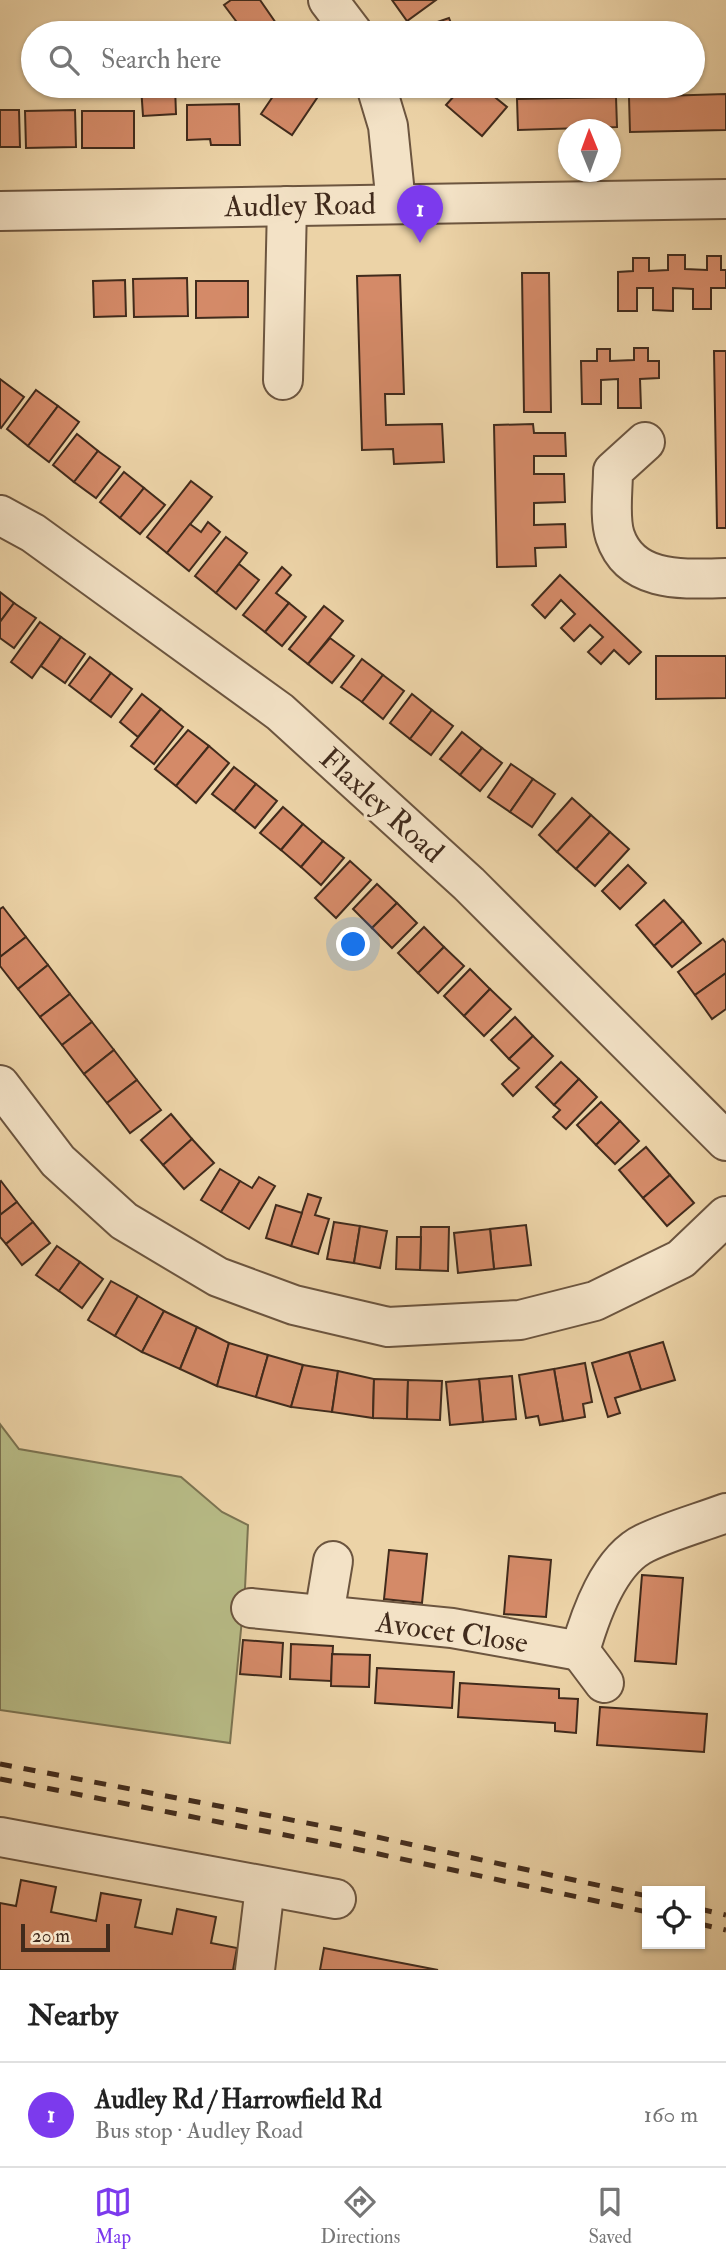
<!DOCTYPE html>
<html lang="en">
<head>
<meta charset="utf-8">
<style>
	body { margin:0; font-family:"IM FELL Double Pica",serif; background:#f2f2f2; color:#222 }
	.controls { position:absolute; right:21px; bottom:21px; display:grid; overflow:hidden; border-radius:0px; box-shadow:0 2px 5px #0004 }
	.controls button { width:63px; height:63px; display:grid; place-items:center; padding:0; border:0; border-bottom:2px solid #e0e0e0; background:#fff; color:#222; font:35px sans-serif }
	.compass { position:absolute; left:558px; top:119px; width:63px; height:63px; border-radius:50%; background:#fff; box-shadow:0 2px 5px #0004; rotate:359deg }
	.scale { position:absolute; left:21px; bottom:18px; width:89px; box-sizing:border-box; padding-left:7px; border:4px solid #412b1c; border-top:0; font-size:19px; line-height:24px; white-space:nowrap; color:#412b1c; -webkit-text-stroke:5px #f3e2c6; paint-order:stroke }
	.you { position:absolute; left:354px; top:945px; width:24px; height:24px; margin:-18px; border:5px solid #fff; border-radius:50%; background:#1a73e8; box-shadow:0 0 0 10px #1a73e833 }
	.badge { display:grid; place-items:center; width:46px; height:46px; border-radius:50%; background:#7c3aed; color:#fff; font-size:23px; font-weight:700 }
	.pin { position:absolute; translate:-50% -58px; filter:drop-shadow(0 2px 4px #0008) }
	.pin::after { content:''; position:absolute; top:37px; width:24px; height:21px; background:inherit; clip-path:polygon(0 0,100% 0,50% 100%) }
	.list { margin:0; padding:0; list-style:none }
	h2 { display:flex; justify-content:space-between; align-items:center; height:91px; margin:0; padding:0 28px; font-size:30px }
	h2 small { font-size:23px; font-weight:400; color:#767676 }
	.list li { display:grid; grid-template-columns:46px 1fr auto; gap:21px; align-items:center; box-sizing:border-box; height:105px; padding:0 28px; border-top:2px solid #e0e0e0 }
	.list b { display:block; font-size:26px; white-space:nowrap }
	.list p { margin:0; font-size:23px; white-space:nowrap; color:#767676 }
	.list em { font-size:23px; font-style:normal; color:#767676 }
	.icon { flex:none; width:38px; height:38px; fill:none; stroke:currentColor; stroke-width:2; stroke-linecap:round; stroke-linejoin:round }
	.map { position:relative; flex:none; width:726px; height:1970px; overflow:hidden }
	.search { position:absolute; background:#fff; box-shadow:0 2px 5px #0004; left:21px; right:21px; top:21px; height:77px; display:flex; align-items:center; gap:18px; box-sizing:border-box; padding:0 24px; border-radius:38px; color:#767676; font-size:26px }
	.sheet { height:196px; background:#fff }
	nav { display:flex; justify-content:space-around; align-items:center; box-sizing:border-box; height:98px; border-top:2px solid #e0e0e0; background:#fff; font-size:19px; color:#767676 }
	nav a { display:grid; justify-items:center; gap:4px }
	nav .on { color:#7c3aed }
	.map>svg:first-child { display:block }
	.green { fill:#b8bc87; stroke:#7c7452; stroke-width:2 }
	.building { fill:#d48a68; stroke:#412b1c; stroke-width:2 }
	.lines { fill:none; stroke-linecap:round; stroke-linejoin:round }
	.minor-casing { stroke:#6c553f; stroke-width:42 }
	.minor { stroke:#f3e2c6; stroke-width:38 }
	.rail { stroke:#412b1c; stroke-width:5; stroke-dasharray:12 12; stroke-linecap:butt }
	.labels { text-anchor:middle; stroke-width:7; stroke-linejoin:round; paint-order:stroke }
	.street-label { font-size:30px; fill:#412b1c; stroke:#f3e2c6 }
</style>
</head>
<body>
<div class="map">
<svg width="726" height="1970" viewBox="0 0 726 1970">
	<rect width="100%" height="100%" fill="#ecd3a7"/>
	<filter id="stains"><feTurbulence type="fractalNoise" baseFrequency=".00286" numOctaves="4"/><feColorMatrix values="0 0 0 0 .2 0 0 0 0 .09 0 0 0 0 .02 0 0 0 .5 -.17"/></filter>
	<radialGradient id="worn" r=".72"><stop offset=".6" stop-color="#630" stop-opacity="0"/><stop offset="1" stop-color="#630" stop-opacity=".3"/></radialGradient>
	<polygon class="green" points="0,1424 19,1449 181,1477 222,1512 248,1525 245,1588 230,1743 0,1710"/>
	<g class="building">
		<polygon points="231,0 260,0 278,26 268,33 245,33 224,5"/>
		<polygon points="392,0 436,0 407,21"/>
		<polygon points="449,18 455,33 418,33 417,29"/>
		<polygon points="141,86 175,86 176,114 143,116"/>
		<polygon points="280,86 305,86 319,95 292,135 261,114"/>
		<polygon points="463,86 481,86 507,107 482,136 446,105"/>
		<polygon points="726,94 726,130 630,132 629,97"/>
		<polygon points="616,97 617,127 518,130 517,99"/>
		<polygon points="239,104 240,145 211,145 210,139 187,140 187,105"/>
		<polygon points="0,110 19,110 20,147 0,147"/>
		<polygon points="75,110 76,147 26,148 25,111"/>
		<rect x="82" y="111" width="52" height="37"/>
		<polygon points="668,255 685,255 685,269 707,270 707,256 721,256 721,270 726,270 726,288 711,288 711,309 693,309 693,289 673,288 673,311 653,310 653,288 637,288 637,311 618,311 618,272 633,271 633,258 649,258 649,271 668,270"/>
		<polygon points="522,273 549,273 551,412 524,412"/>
		<polygon points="400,275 404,394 385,394 386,425 442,424 444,462 394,464 393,449 362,450 357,276"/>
		<polygon points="187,278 188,316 134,317 133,279"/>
		<polygon points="125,280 126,316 94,317 93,281"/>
		<polygon points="196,281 248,281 248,317 196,318"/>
		<polygon points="634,348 648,348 648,361 659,361 659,378 640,379 641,408 618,408 618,379 601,380 601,404 582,404 581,361 597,361 597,349 610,349 610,361 634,360"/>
		<polygon points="714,351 726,351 726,528 717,528"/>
		<polygon points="0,379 24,397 1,428 0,427"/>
		<polygon points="36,390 58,406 28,446 7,429"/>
		<polygon points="58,406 79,422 49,462 28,446"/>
		<polygon points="533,424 534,433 565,433 566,456 534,456 534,474 564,474 565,502 534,503 534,525 565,524 566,547 535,548 536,566 497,567 494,425"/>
		<polygon points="77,434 98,451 74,482 53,465"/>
		<polygon points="98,451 120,467 96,498 74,482"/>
		<polygon points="124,472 144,488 120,518 100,502"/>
		<polygon points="191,481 212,497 167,553 147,537"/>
		<polygon points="144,488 165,505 140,534 120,518"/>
		<polygon points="208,522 220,532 189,571 167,553 190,524 201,532"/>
		<polygon points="226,537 247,553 216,593 195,576"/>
		<polygon points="239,564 259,580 236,609 216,593"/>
		<polygon points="282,567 291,575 276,593 289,603 265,632 243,615"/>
		<polygon points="560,575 641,652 629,664 614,650 601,664 588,652 603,637 590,625 574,641 561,628 575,614 561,600 545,618 532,605"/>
		<polygon points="0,592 14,603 0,622"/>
		<polygon points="14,603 36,618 14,648 0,638 0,622"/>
		<polygon points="289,603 306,617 282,646 265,632"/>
		<polygon points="324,606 343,621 308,664 289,649"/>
		<polygon points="40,622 61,637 32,678 11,662"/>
		<polygon points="61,637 85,654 65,683 41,666"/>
		<polygon points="330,638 354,656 332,683 308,664"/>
		<polygon points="656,656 726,656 726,698 656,699"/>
		<polygon points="90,657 111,673 90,701 69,685"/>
		<polygon points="362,659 383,675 362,702 341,687"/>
		<polygon points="111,673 132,689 111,717 90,701"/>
		<polygon points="383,675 404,691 383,719 362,702"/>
		<polygon points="142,694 161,709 138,737 120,722"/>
		<polygon points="412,694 432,710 410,739 390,723"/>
		<polygon points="161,709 183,727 154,764 131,746"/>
		<polygon points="432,710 453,726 431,755 410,739"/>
		<polygon points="188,730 209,746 176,786 155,769"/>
		<polygon points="462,732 482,748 460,775 440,759"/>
		<polygon points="209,746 229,763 196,803 176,786"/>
		<polygon points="482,748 502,763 480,791 460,775"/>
		<polygon points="511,764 533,779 510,812 488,797"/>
		<polygon points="234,767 256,784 234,811 212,794"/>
		<polygon points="533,779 555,794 532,827 510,812"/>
		<polygon points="256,784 277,801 255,828 234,811"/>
		<polygon points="572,798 591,815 557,852 539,835"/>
		<polygon points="283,807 303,824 281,850 260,833"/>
		<polygon points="591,815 610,832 576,869 557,852"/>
		<polygon points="303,824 323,841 301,867 281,850"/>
		<polygon points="610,832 629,849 595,886 576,869"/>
		<polygon points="323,841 344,858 321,885 301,867"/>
		<polygon points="350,861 371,880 336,918 315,898"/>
		<polygon points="628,865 646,883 620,909 602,891"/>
		<polygon points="377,884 397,903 372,928 353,909"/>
		<polygon points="664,900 683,921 654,946 636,925"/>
		<polygon points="397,903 417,923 392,948 372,928"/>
		<polygon points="3,907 26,937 0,957 0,909"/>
		<polygon points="683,921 701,943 672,967 654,946"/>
		<polygon points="424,927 444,947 418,973 398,953"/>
		<polygon points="26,937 48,965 18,989 0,966 0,957"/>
		<polygon points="723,939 726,943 726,973 695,995 678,972"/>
		<polygon points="444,947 464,966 438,993 418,973"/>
		<polygon points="48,965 70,994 40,1017 18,989"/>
		<polygon points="470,969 490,989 464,1016 444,996"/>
		<polygon points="726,973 726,1009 712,1019 695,995"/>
		<polygon points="490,989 511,1009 484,1036 464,1016"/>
		<polygon points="70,994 92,1022 62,1045 40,1017"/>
		<polygon points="515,1017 533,1036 509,1059 491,1040"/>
		<polygon points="92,1022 114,1050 84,1074 62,1045"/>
		<polygon points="533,1036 553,1056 513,1096 502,1084 519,1068 509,1059"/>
		<polygon points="114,1050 137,1080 107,1103 84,1074"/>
		<polygon points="561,1062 579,1079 554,1105 536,1087"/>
		<polygon points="579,1079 597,1097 566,1129 553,1117 560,1110 554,1105"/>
		<polygon points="137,1080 161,1110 130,1133 107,1103"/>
		<polygon points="601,1102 620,1121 596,1145 577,1125"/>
		<polygon points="171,1114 192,1139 163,1165 141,1140"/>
		<polygon points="620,1121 639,1141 615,1164 596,1145"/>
		<polygon points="192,1139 214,1163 184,1189 163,1165"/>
		<polygon points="646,1147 670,1175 643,1198 619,1170"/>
		<polygon points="220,1169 240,1181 221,1212 201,1200"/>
		<polygon points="670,1175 694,1203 667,1226 643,1198"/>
		<polygon points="259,1177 275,1186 249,1229 221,1212 240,1181 252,1188"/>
		<polygon points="1,1181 17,1202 0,1215 0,1182"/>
		<polygon points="308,1194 321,1198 315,1215 329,1219 318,1254 291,1246"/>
		<polygon points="17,1202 33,1222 6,1244 0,1237 0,1215"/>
		<polygon points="276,1205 302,1213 291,1246 266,1238"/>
		<polygon points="33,1222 50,1243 22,1265 6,1244"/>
		<polygon points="334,1222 360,1226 354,1263 327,1259"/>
		<polygon points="526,1225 531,1265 494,1269 490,1229"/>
		<polygon points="360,1226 387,1231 380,1268 354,1263"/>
		<polygon points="421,1227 449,1227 448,1271 420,1270"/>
		<polygon points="490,1229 494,1269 458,1273 454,1233"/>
		<polygon points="397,1237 421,1237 420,1270 396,1269"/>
		<polygon points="57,1246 80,1262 59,1291 36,1275"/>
		<polygon points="80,1262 103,1279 82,1308 59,1291"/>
		<polygon points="111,1281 138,1296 115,1336 88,1320"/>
		<polygon points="138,1296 164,1311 142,1352 115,1336"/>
		<polygon points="164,1311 197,1327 180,1369 142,1352"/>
		<polygon points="197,1327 229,1343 217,1386 180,1369"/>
		<polygon points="663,1342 675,1380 641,1390 629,1352"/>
		<polygon points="229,1343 268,1355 256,1397 217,1386"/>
		<polygon points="629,1352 641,1390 615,1398 620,1413 608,1417 592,1363"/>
		<polygon points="268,1355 303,1365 291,1407 256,1397"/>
		<polygon points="585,1363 592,1402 583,1404 585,1417 563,1421 554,1369"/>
		<polygon points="303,1365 338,1371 332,1412 291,1407"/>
		<polygon points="554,1369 563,1421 540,1425 538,1416 526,1418 519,1375"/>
		<polygon points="338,1371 374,1379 373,1418 332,1412"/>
		<polygon points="512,1376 516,1419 483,1422 479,1379"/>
		<polygon points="374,1379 408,1380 407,1419 373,1418"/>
		<polygon points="479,1379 483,1422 450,1425 446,1382"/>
		<polygon points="408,1380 442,1381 440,1420 407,1419"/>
		<polygon points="389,1550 427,1554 422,1603 384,1599"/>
		<polygon points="509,1556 551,1560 546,1617 504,1614"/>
		<polygon points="642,1575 683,1578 676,1664 635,1661"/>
		<polygon points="243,1640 283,1643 281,1677 240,1674"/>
		<polygon points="291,1644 333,1646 331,1681 290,1679"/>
		<polygon points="332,1654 370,1655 369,1687 331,1686"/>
		<polygon points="377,1668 454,1672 452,1708 375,1703"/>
		<polygon points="460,1683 559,1689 559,1698 578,1699 576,1733 555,1731 555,1723 458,1717"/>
		<polygon points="600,1707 707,1714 704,1752 597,1745"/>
		<polygon points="21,1880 56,1887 51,1912 96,1921 101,1893 141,1900 135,1927 172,1934 177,1909 216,1917 211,1943 237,1948 233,1970 0,1970 0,1903 16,1906"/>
		<polygon points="324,1948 438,1970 320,1970"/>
	</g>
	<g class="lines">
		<defs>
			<g id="minor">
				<polyline points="328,0 353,33"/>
				<polyline points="376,86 388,126 396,204"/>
				<polyline points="0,211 726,199"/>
				<polyline points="283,380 287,206"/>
				<path d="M645,442L613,471C613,490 609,518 615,536C631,584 685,579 726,578"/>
				<polyline points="0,515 33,533 280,712 469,884 726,1141"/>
				<polyline points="0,1085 58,1161 124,1221 218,1277 294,1305 388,1327 520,1320 595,1301 681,1259 726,1216"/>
				<path d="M251,1608L452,1628L580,1651C590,1616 609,1560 645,1543C670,1531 699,1523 726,1513"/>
				<polyline points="324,1615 333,1561"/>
				<polyline points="580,1651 604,1683"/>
				<polyline points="0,1837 336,1899"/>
				<polyline points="255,1970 265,1887"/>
			</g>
		</defs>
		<use href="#minor" class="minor-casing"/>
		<use href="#minor" class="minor"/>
		<g class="rail">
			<polyline points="0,1764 354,1832 647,1896"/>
			<polyline points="0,1779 351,1848 647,1912"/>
			<polyline points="700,1909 726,1915"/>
			<polyline points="700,1924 726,1930"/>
		</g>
	</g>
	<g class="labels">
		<g class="street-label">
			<text transform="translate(300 205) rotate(-1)" y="10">Audley Road</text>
			<text transform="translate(382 805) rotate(42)" y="10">Flaxley Road</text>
			<text transform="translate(452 1632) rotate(8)" y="10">Avocet Close</text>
		</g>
	</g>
	<rect width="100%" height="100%" filter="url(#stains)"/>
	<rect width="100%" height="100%" fill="url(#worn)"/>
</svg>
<div class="controls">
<button><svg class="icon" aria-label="locate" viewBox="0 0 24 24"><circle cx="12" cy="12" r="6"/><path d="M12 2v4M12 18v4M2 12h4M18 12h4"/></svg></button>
</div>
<svg class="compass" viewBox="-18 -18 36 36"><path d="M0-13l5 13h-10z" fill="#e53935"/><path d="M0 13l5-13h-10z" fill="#767676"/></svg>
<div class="scale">20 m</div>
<div class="you"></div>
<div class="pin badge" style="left:420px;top:243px">1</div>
<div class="search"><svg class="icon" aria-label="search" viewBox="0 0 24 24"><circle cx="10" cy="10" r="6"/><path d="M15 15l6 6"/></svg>Search here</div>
</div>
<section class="sheet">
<h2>Nearby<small></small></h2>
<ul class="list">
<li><span class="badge">1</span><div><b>Audley Rd / Harrowfield Rd</b><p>Bus stop · Audley Road</p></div><em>160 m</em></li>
</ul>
</section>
<nav>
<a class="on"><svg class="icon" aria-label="map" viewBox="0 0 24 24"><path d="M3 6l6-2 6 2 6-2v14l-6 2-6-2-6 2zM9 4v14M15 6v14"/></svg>Map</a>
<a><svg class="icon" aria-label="directions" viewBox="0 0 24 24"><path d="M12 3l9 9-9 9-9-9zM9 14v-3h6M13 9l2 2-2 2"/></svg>Directions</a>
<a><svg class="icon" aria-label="saved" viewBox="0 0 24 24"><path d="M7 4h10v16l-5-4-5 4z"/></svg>Saved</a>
</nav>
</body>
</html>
